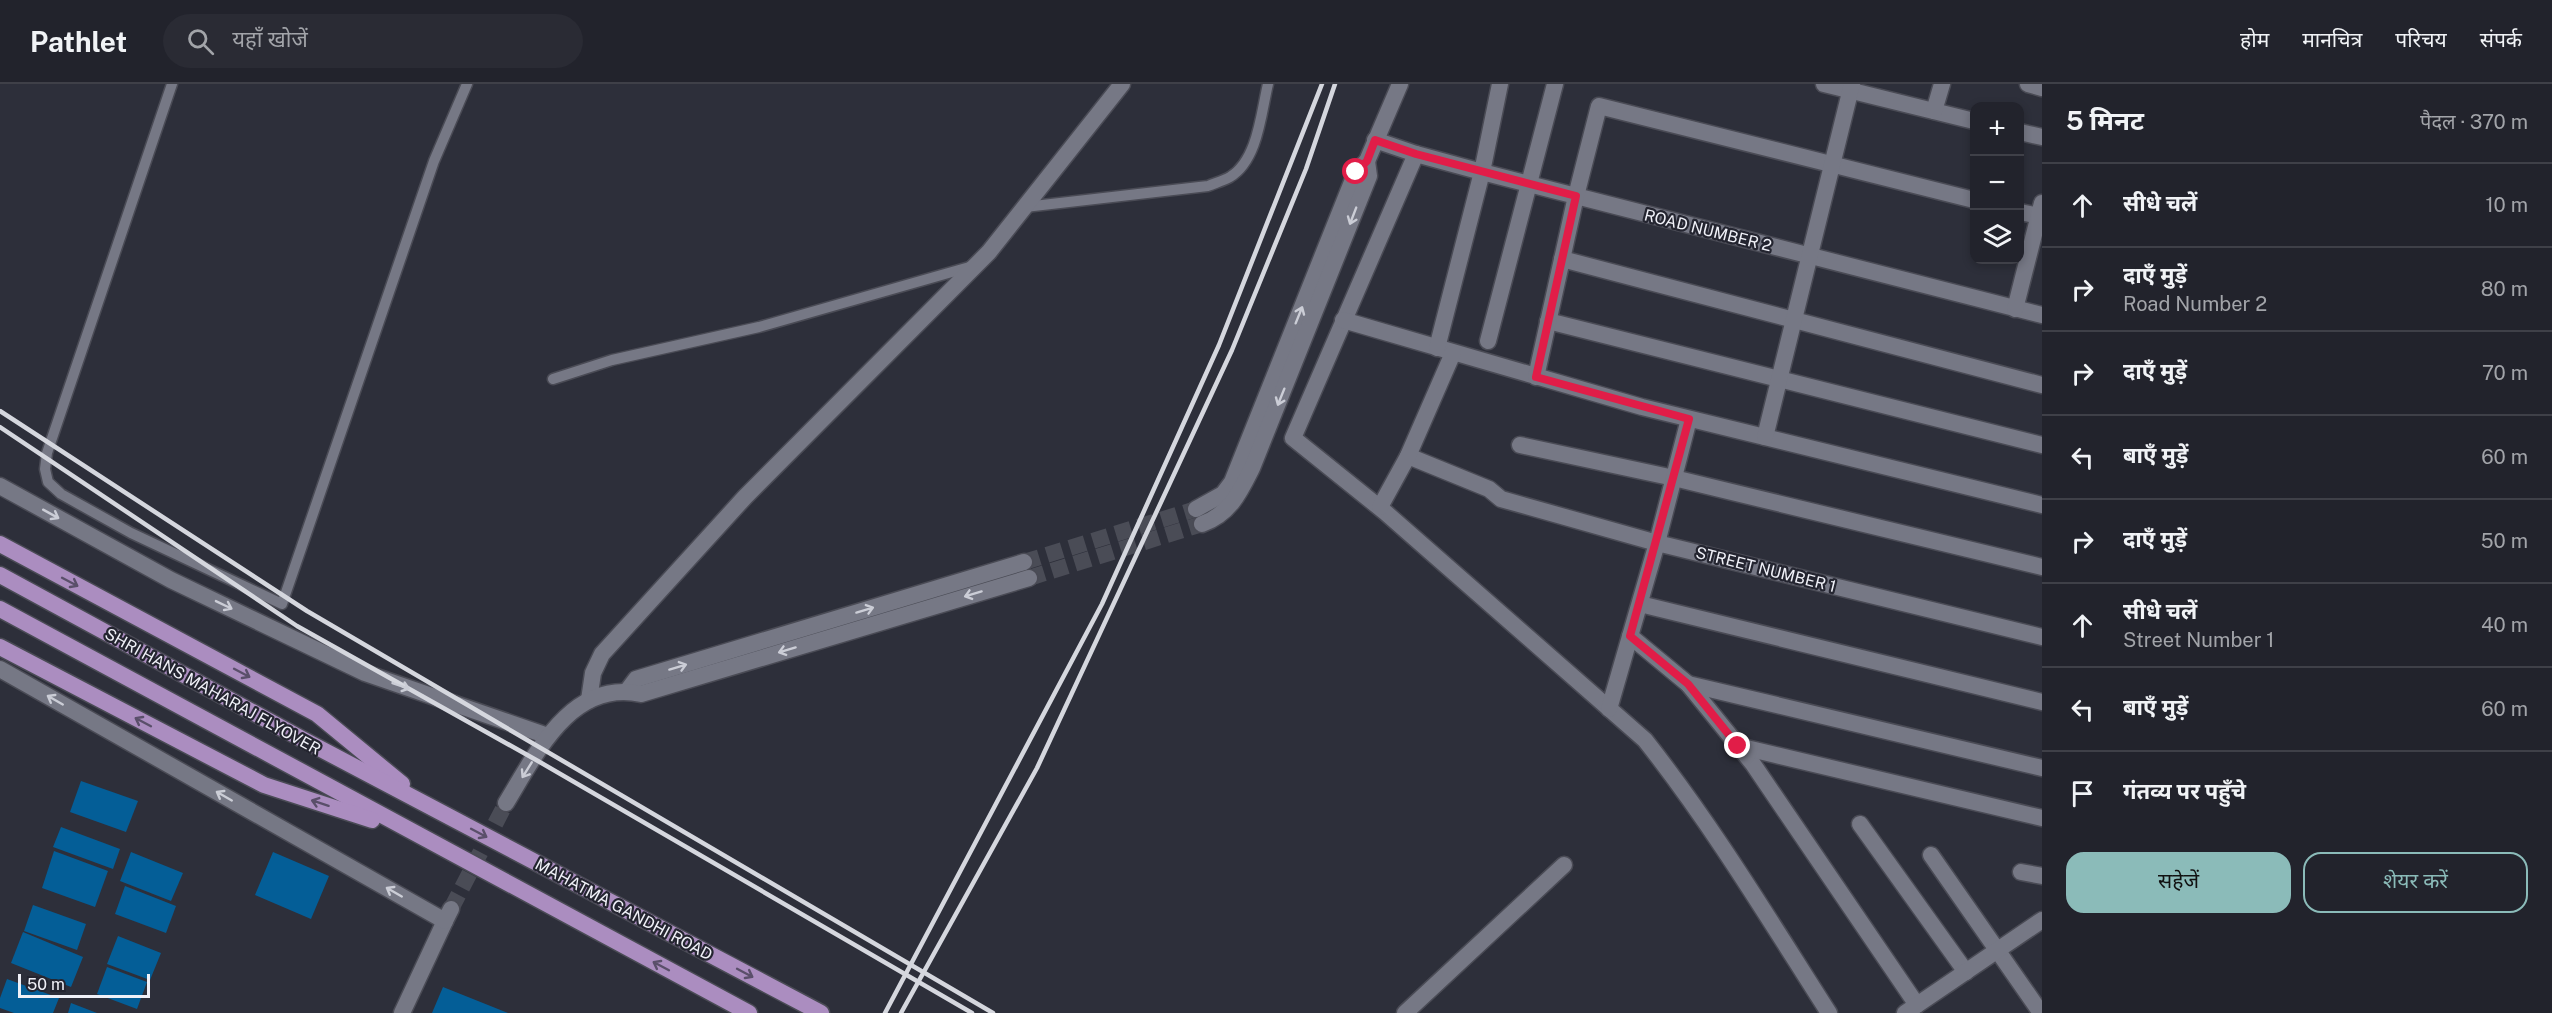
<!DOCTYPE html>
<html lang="hi">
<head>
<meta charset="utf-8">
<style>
	body { margin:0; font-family:"Public Sans","Noto Sans Devanagari",sans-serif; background:#2a2b34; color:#f1f3f6 }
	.controls { position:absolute; right:18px; top:18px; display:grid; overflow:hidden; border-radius:12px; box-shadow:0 3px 9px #0003 }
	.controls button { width:54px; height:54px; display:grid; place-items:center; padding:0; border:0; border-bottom:2px solid #3f4048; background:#22232c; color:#f1f3f6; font:30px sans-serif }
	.scale { position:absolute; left:18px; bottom:15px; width:132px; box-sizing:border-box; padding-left:6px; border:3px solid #f0f1f8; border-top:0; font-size:16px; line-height:21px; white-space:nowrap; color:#f0f1f8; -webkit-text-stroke:4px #242530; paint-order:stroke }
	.stop { position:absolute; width:18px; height:18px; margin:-14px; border:4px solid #e11d48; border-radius:50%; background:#fff }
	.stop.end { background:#e11d48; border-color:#fff; box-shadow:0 2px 6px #0008 }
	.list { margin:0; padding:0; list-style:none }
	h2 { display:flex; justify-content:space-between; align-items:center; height:78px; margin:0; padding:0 24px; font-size:26px }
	h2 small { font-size:20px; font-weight:400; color:#a2a4a9 }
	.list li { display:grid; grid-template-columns:39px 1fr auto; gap:18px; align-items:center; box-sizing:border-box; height:84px; padding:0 24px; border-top:2px solid #3f4048 }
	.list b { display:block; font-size:22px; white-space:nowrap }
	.list p { margin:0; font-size:20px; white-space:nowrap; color:#a2a4a9 }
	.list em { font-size:20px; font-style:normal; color:#a2a4a9 }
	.actions { display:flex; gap:12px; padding:18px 24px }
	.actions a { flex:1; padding:14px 0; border:2px solid #8bbbb9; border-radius:18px; text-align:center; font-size:21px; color:#8bbbb9 }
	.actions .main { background:#8bbbb9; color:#111 }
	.icon { flex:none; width:33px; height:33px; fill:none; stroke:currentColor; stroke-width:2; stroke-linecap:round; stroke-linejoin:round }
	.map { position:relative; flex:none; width:2042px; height:929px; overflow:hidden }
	header { display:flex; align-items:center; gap:36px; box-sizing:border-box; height:84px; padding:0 30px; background:#22232c; border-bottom:2px solid #3f4048 }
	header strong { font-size:28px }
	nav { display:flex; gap:33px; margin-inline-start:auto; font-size:21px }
	.search { width:420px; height:54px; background:#2a2b34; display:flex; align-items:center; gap:15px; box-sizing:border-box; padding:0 21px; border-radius:33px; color:#a2a4a9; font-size:22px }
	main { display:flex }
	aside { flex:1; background:#22232c }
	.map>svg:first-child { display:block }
	.building { fill:#045e97 }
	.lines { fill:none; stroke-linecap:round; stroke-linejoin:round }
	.tertiary-tunnel { stroke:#4a4c56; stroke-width:16; stroke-dasharray:16 8; stroke-linecap:butt }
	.service-casing { stroke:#4a4b55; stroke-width:13 }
	.minor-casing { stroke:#4a4b55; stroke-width:19 }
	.tertiary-casing { stroke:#4a4b55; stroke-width:19 }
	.primary-casing { stroke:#4a4b55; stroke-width:19 }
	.service { stroke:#767885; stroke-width:10 }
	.minor { stroke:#767885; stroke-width:16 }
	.tertiary { stroke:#767885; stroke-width:16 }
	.primary { stroke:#ab8dc0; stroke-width:16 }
	.rail { stroke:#d5d7de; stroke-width:4.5 }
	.oneway { stroke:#cbcdd6 }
	.oneway2 { stroke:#5a4f6a }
	.route { stroke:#e11d48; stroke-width:8 }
	.labels { text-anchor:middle; stroke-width:4.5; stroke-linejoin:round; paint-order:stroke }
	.street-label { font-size:16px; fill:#f0f1f8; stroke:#242530 }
</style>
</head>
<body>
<header>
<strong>Pathlet</strong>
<div class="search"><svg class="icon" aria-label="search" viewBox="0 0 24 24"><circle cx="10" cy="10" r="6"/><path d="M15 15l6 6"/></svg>यहाँ खोजें</div>
<nav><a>होम</a><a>मानचित्र</a><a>परिचय</a><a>संपर्क</a></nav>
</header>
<main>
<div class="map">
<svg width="2042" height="929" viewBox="0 0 2042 929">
	<rect width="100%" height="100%" fill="#2d2f3a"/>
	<g class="building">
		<polygon points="81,697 138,717 126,748 70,728"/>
		<polygon points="61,743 120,765 113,785 53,763"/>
		<polygon points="54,767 108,787 95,823 42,804"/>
		<polygon points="131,768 183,789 171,817 120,797"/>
		<polygon points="273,768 329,792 311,835 255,811"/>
		<polygon points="125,802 176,822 166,849 115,830"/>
		<polygon points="33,821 86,840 77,866 24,847"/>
		<polygon points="23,848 83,873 71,903 11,879"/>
		<polygon points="118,852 161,869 150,896 107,880"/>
		<polygon points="107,883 147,898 137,925 97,910"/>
		<polygon points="7,895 59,914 53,929 14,929 0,924 0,914"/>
		<polygon points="443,903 508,929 432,929"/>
		<polygon points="71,919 97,929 68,929"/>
	</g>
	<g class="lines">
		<g class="tertiary-tunnel">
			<polyline points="1024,478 1196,425"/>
			<polyline points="1029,494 1202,440"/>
			<polyline points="451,825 506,719"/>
		</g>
		<defs>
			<g id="service">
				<polyline points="172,0 47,369 45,385 48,398 61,410 131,449 282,520 434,77 467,0"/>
				<path d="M1025,123L1208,102C1215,99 1223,97 1230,93C1258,76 1261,29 1268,0"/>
				<polyline points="553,295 612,276 759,243 973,182"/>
			</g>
			<g id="minor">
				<polyline points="1824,0 1974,37"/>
				<polyline points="2028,0 2042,4"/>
				<polyline points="1934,27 1942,0"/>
				<polyline points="2020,48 2042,53"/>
				<polyline points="1375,56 1416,70 1482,88 2042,231"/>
				<path d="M1416,70L1293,354L1385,428L1645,656C1713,742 1770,837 1829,929"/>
				<polyline points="2020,128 2039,132"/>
				<polyline points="1562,175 2042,301"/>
				<polyline points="2015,225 2042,119"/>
				<polyline points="1343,236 1642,323 2042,421"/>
				<polyline points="1548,237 2042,361"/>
				<polyline points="1488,257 1555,0"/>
				<polyline points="1437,264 1482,88 1500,0"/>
				<polyline points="1536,293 1576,112 1599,22 1974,116"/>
				<polyline points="1765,353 1852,0"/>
				<polyline points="1520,361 1674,394 2042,483"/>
				<polyline points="1408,372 1489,405 1501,415 1657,459 1689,335"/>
				<polyline points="1380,423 1408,372 1453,269"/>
				<polyline points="1640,520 2042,618"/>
				<polyline points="1630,552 1688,600 1753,680 1917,921"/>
				<polyline points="1688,600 2042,684"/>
				<polyline points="589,616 593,589 602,570 745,413 989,168 1122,0"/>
				<polyline points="1609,625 1657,459 2042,553"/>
				<polyline points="1738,662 2042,734"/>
				<polyline points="1860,740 1966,888"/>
				<polyline points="1931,771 2041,929"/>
				<polyline points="2021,788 2042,792"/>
				<polyline points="402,929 445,837"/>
				<polyline points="1405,929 1564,781"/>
				<polyline points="1905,929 2042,836"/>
			</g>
			<g id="tertiary">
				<polyline points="0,402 171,496 365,589 548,652"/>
				<polyline points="1196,425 1223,410 1232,398 1356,88 1367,77 1400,0"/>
				<path d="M1202,440C1230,430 1240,408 1252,384L1369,92L1367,77"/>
				<polyline points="0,585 445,837 451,825"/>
				<polyline points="627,607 636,595 1024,478"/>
				<path d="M506,719C536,670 571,595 641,610L1029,494"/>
			</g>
			<g id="primary">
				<polyline points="0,460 317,630 402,700"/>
				<polyline points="0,491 302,655 821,929"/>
				<polyline points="0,525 749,929"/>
				<polyline points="0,563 264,701 372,736"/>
			</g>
		</defs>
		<use href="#service" class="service-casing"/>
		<use href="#minor" class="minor-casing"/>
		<use href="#tertiary" class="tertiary-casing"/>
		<use href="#primary" class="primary-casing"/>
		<use href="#service" class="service"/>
		<use href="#minor" class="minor"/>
		<use href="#tertiary" class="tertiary"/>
		<use href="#primary" class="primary"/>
		<g class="rail">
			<polyline points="0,327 307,527 993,929"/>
			<polyline points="0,343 297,542 538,677 972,929"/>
			<polyline points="885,929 1102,520 1219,261 1322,0"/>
			<polyline points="901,929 1037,684 1232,266 1306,85 1335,0"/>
		</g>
	</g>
	<defs><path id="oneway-shaft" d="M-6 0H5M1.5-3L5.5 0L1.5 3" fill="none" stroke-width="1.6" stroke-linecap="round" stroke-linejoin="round" transform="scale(1.5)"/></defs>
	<g class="oneway">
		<use href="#oneway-shaft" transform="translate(1353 132) rotate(111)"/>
		<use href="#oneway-shaft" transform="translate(1299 231) rotate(-68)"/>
		<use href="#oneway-shaft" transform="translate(1281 313) rotate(112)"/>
		<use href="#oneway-shaft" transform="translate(51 430) rotate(29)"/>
		<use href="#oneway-shaft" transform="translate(973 510) rotate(163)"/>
		<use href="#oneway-shaft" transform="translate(224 521) rotate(26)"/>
		<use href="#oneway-shaft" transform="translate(865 526) rotate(-17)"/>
		<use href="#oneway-shaft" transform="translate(787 566) rotate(163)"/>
		<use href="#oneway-shaft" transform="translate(678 583) rotate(-17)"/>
		<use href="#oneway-shaft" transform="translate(401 602) rotate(19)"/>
		<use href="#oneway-shaft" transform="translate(55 616) rotate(-150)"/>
		<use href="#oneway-shaft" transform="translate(527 686) rotate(122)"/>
		<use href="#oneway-shaft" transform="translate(224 712) rotate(-150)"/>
		<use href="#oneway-shaft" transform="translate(394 808) rotate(-150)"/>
	</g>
	<g class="oneway2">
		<use href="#oneway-shaft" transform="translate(70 498) rotate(28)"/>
		<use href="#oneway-shaft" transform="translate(242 589) rotate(28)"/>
		<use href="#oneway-shaft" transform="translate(143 638) rotate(-152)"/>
		<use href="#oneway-shaft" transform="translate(320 719) rotate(-162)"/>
		<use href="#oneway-shaft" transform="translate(479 749) rotate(28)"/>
		<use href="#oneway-shaft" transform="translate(661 882) rotate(-152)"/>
		<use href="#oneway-shaft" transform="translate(745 889) rotate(28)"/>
	</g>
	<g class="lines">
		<polyline class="route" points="1356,88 1367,77 1375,56 1416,70 1576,112 1536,293 1689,335 1630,552 1688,600 1738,662"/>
	</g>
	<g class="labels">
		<g class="street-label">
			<text transform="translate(1708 146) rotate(14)" y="6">ROAD NUMBER 2</text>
			<text transform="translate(1766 485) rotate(14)" y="6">STREET NUMBER 1</text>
			<text transform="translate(213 607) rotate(29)" y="6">SHRI HANS MAHARAJ FLYOVER</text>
			<text transform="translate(624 825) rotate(28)" y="6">MAHATMA GANDHI ROAD</text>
		</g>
	</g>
</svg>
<div class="controls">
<button>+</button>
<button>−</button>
<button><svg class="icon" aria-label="layers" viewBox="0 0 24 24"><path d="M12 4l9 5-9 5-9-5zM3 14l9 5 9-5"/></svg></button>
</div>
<div class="scale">50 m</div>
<div class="stop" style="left:1356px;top:88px"></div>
<div class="stop end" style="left:1738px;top:662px"></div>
</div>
<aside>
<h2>5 मिनट<small>पैदल · 370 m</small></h2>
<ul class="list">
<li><svg class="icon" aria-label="ahead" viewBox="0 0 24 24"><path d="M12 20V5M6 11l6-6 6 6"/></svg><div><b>सीधे चलें</b></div><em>10 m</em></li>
<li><svg class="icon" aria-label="right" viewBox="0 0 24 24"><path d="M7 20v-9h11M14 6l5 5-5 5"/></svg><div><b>दाएँ मुड़ें</b><p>Road Number 2</p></div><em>80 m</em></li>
<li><svg class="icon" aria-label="right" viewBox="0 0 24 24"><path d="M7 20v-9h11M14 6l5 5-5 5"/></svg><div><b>दाएँ मुड़ें</b></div><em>70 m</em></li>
<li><svg class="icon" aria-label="left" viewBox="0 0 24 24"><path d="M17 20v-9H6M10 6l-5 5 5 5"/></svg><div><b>बाएँ मुड़ें</b></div><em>60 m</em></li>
<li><svg class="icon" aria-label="right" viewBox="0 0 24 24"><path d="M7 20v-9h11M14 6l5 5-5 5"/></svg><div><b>दाएँ मुड़ें</b></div><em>50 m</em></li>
<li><svg class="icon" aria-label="ahead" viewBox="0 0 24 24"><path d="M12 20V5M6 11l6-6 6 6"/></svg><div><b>सीधे चलें</b><p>Street Number 1</p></div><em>40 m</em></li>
<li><svg class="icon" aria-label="left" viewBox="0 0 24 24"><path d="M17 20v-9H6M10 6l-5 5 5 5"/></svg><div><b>बाएँ मुड़ें</b></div><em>60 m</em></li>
<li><svg class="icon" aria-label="arrive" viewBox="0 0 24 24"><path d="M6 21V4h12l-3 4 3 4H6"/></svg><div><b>गंतव्य पर पहुँचे</b></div></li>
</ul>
<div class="actions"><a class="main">सहेजें</a><a>शेयर करें</a></div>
</aside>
</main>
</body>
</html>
